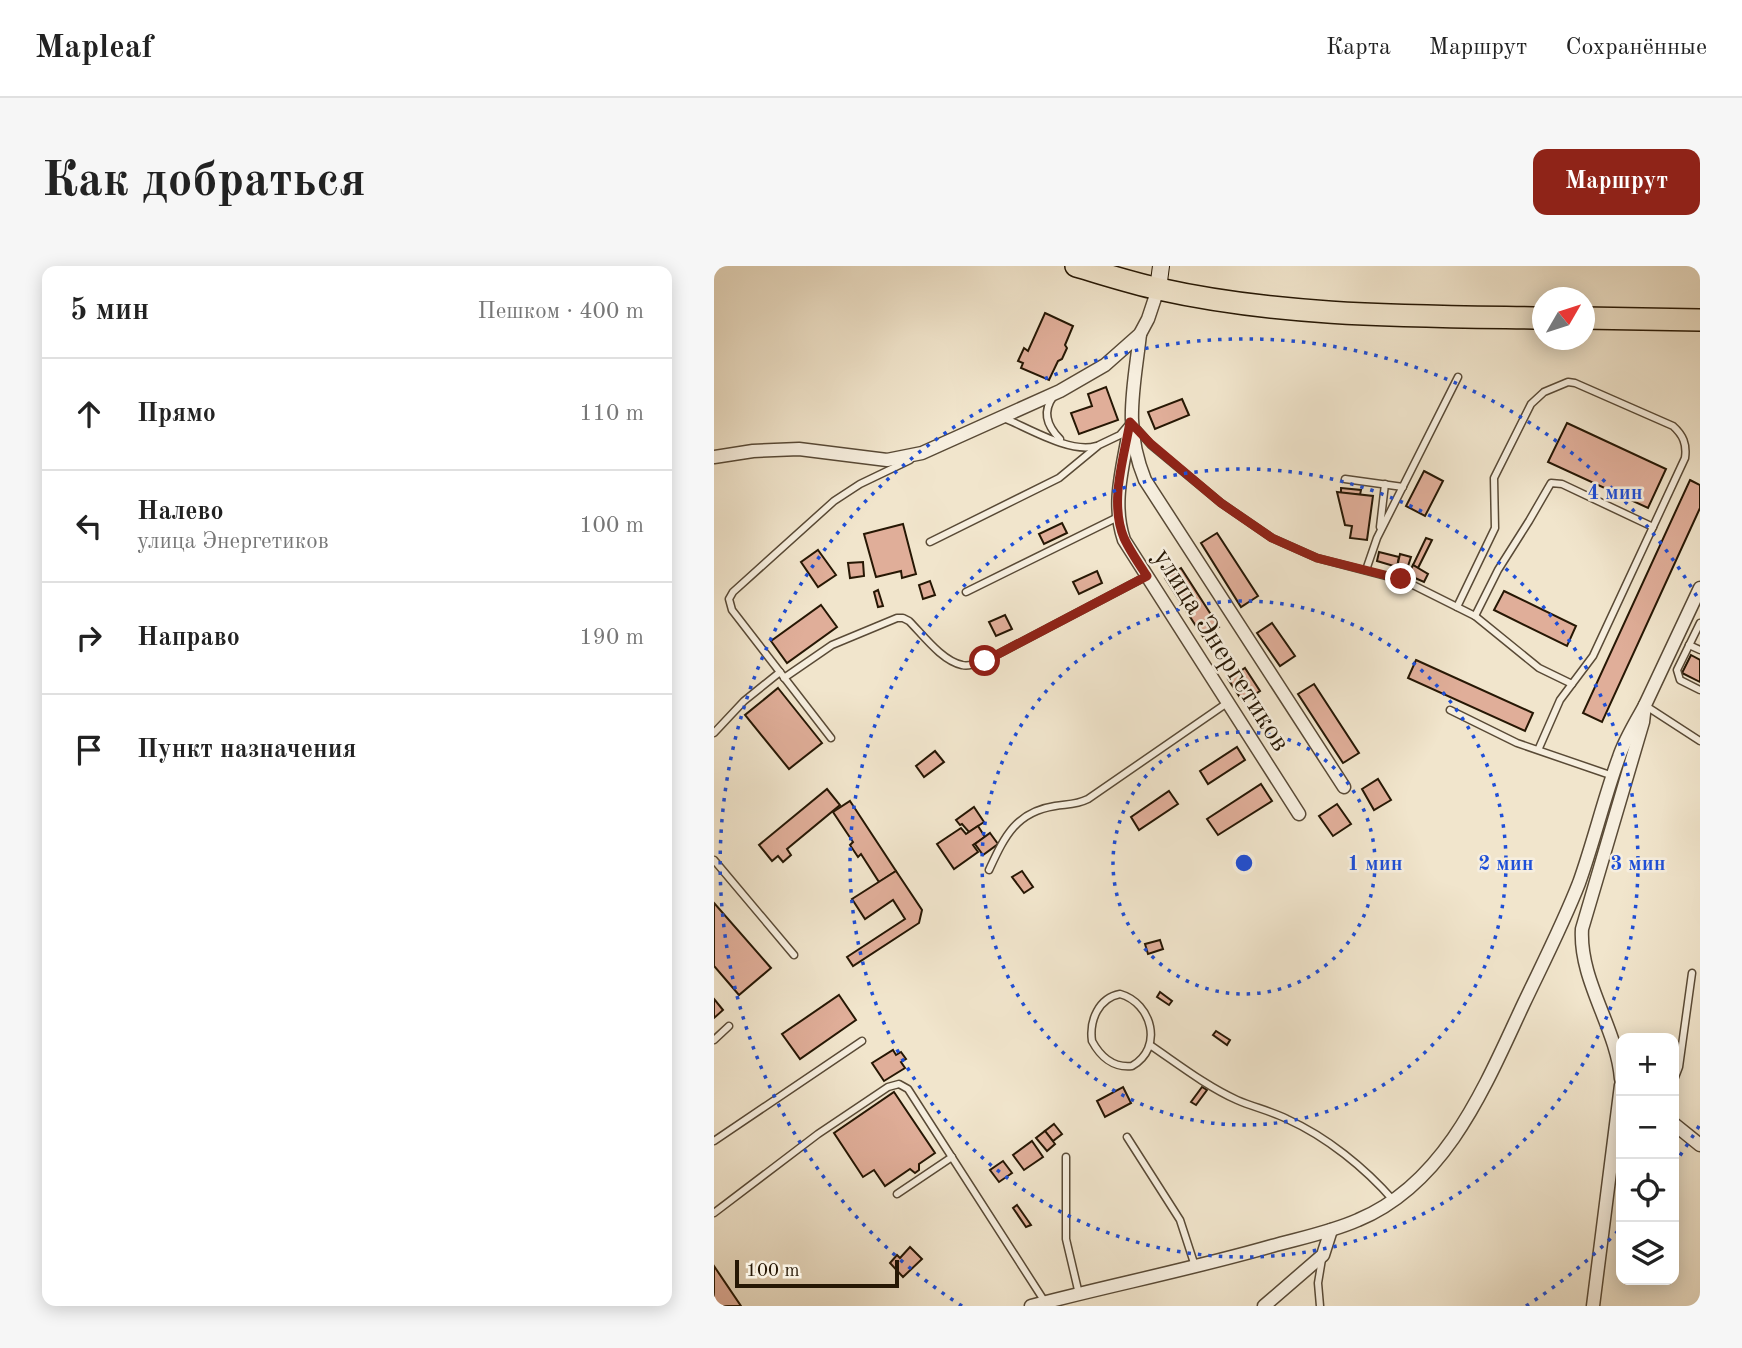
<!DOCTYPE html>
<html lang="ru">
<head>
<meta charset="utf-8">
<style>
	body { margin:0; font-family:"Old Standard TT",serif; background:#f6f6f6; color:#222 }
	.controls { position:absolute; right:21px; bottom:21px; display:grid; overflow:hidden; border-radius:14px; box-shadow:0 4px 18px #0003 }
	.controls button { width:63px; height:63px; display:grid; place-items:center; padding:0; border:0; border-bottom:2px solid #e0e0e0; background:#fff; color:#222; font:35px sans-serif }
	.compass { position:absolute; left:818px; top:21px; width:63px; height:63px; border-radius:50%; background:#fff; box-shadow:0 4px 18px #0003; rotate:51deg }
	.scale { position:absolute; left:21px; bottom:18px; width:164px; box-sizing:border-box; padding-left:7px; border:4px solid #261704; border-top:0; font-size:19px; line-height:24px; white-space:nowrap; color:#261704; -webkit-text-stroke:5px #f6eede; paint-order:stroke }
	.stop { position:absolute; width:21px; height:21px; margin:-16px; border:5px solid #8f2418; border-radius:50%; background:#fff }
	.stop.end { background:#8f2418; border-color:#fff; box-shadow:0 2px 7px #0008 }
	.list { margin:0; padding:0; list-style:none }
	h2 { display:flex; justify-content:space-between; align-items:center; height:91px; margin:0; padding:0 28px; font-size:30px }
	h2 small { font-size:23px; font-weight:400; color:#767676 }
	.list li { display:grid; grid-template-columns:46px 1fr auto; gap:21px; align-items:center; box-sizing:border-box; height:112px; padding:0 28px; border-top:2px solid #e0e0e0 }
	.list b { display:block; font-size:26px; white-space:nowrap }
	.list p { margin:0; font-size:23px; white-space:nowrap; color:#767676 }
	.list em { font-size:23px; font-style:normal; color:#767676 }
	.icon { flex:none; width:38px; height:38px; fill:none; stroke:currentColor; stroke-width:2; stroke-linecap:round; stroke-linejoin:round }
	.map { position:relative; flex:none; width:986px; height:1040px; overflow:hidden; border-radius:14px }
	header { display:flex; align-items:center; gap:42px; box-sizing:border-box; height:98px; padding:0 35px; background:#fff; border-bottom:2px solid #e0e0e0 }
	header strong { font-size:33px }
	nav { display:flex; gap:38px; margin-inline-start:auto; font-size:24px }
	.intro { display:flex; align-items:center; justify-content:space-between; box-sizing:border-box; height:168px; padding:0 42px }
	h1 { margin:0; font-size:49px }
	.button { padding:18px 32px; border-radius:14px; background:#8f2418; color:#fff; font-size:24px; font-weight:700 }
	main { display:flex; gap:42px; padding:0 42px }
	aside { flex:1; background:#fff; border-radius:14px; box-shadow:0 4px 18px #0003 }
	.map>svg:first-child { display:block }
	.building { fill:#e0ae99; stroke:#261704; stroke-width:2 }
	.lines { fill:none; stroke-linecap:round; stroke-linejoin:round }
	.lane-casing { stroke:#594a36; stroke-width:9 }
	.street-casing { stroke:#594a36; stroke-width:15 }
	.secondary-casing { stroke:#261704; stroke-width:18 }
	.highway-casing { stroke:#261704; stroke-width:24 }
	.lane { stroke:#f6eede; stroke-width:6 }
	.street { stroke:#f6eede; stroke-width:12 }
	.secondary { stroke:#f6eede; stroke-width:16 }
	.highway { stroke:#f1e5cc; stroke-width:21 }
	.route { stroke:#8f2418; stroke-width:9 }
	.ring { fill:none; stroke:#1d4ed8; stroke-width:3.5; stroke-dasharray:3.5 7 }
	.labels { text-anchor:middle; stroke-width:5; stroke-linejoin:round; paint-order:stroke }
	.street-label { font-size:28px; fill:#261704; stroke:#f6eede }
	.centre { fill:#1d4ed8; stroke:#f6eede; stroke-width:3.5 }
	.ring-label { font-size:21px; text-anchor:middle; font-weight:bold; fill:#1d4ed8; stroke:#f6eede; stroke-width:5; stroke-linejoin:round; paint-order:stroke }
</style>
</head>
<body>
<header>
<strong>Mapleaf</strong>
<nav><a>Карта</a><a>Маршрут</a><a>Сохранённые</a></nav>
</header>
<div class="intro"><h1>Как добраться</h1><a class="button">Маршрут</a></div>
<main>
<aside>
<h2>5 мин<small>Пешком · 400 m</small></h2>
<ul class="list">
<li><svg class="icon" aria-label="ahead" viewBox="0 0 24 24"><path d="M12 20V5M6 11l6-6 6 6"/></svg><div><b>Прямо</b></div><em>110 m</em></li>
<li><svg class="icon" aria-label="left" viewBox="0 0 24 24"><path d="M17 20v-9H6M10 6l-5 5 5 5"/></svg><div><b>Налево</b><p>улица Энергетиков</p></div><em>100 m</em></li>
<li><svg class="icon" aria-label="right" viewBox="0 0 24 24"><path d="M7 20v-9h11M14 6l5 5-5 5"/></svg><div><b>Направо</b></div><em>190 m</em></li>
<li><svg class="icon" aria-label="arrive" viewBox="0 0 24 24"><path d="M6 21V4h12l-3 4 3 4H6"/></svg><div><b>Пункт назначения</b></div></li>
</ul>
</aside>
<div class="map">
<svg width="986" height="1040" viewBox="0 0 986 1040">
	<rect width="100%" height="100%" fill="#f1e5cc"/>
	<filter id="stains"><feTurbulence type="fractalNoise" baseFrequency=".00286" numOctaves="4"/><feColorMatrix values="0 0 0 0 .2 0 0 0 0 .09 0 0 0 0 .02 0 0 0 .5 -.17"/></filter>
	<radialGradient id="worn" r=".72"><stop offset=".6" stop-color="#630" stop-opacity="0"/><stop offset="1" stop-color="#630" stop-opacity=".3"/></radialGradient>
	<g class="building">
		<polygon points="331,47 359,60 351,79 353,82 348,93 344,95 335,114 307,102 309,97 304,95 310,82 314,85"/>
		<polygon points="392,121 404,154 365,168 357,147 378,140 374,128"/>
		<polygon points="468,133 475,149 441,163 434,146"/>
		<polygon points="853,157 952,203 934,242 834,196"/>
		<polygon points="710,205 729,215 711,250 692,240"/>
		<polygon points="976,214 986,219 986,242 888,456 869,447"/>
		<polygon points="627,222 647,224 646,229 627,227"/>
		<polygon points="623,226 659,230 653,274 636,272 638,260 631,259"/>
		<polygon points="348,257 353,267 330,278 325,268"/>
		<polygon points="189,258 202,308 188,312 187,305 162,311 150,268"/>
		<polygon points="503,267 544,330 527,341 487,277"/>
		<polygon points="712,272 718,274 704,302 699,299"/>
		<polygon points="104,284 122,309 104,321 87,296"/>
		<polygon points="665,286 685,291 683,301 663,295"/>
		<polygon points="686,288 697,291 693,303 683,301"/>
		<polygon points="149,296 150,310 136,312 134,297"/>
		<polygon points="699,299 714,308 710,316 694,309"/>
		<polygon points="467,302 505,361 489,371 451,312"/>
		<polygon points="383,305 388,317 365,328 359,316"/>
		<polygon points="216,315 221,329 209,333 205,319"/>
		<polygon points="164,324 169,340 164,341 160,326"/>
		<polygon points="790,325 862,360 853,380 780,344"/>
		<polygon points="107,339 123,361 73,397 57,375"/>
		<polygon points="291,349 298,363 282,370 275,356"/>
		<polygon points="558,357 581,390 566,400 543,367"/>
		<polygon points="977,389 986,394 986,416 968,407"/>
		<polygon points="702,394 819,447 811,465 694,412"/>
		<polygon points="531,402 546,425 529,436 514,413"/>
		<polygon points="600,418 645,487 629,497 584,428"/>
		<polygon points="64,422 108,477 75,503 31,449"/>
		<polygon points="523,481 531,494 494,518 486,505"/>
		<polygon points="221,485 230,496 210,511 202,500"/>
		<polygon points="664,513 677,534 660,544 648,523"/>
		<polygon points="547,518 558,535 504,569 493,553"/>
		<polygon points="113,523 126,539 73,583 77,589 69,596 64,590 58,595 45,579"/>
		<polygon points="455,525 464,538 425,564 417,551"/>
		<polygon points="136,535 182,605 165,616 147,588 144,591 136,579 139,576 119,546"/>
		<polygon points="623,538 637,558 619,570 605,550"/>
		<polygon points="260,541 270,556 255,566 248,558 246,559 242,554"/>
		<polygon points="264,560 271,571 259,579 264,586 240,603 223,578 247,562 252,568"/>
		<polygon points="276,567 284,578 269,589 261,578"/>
		<polygon points="182,605 208,644 205,657 139,700 133,691 191,653 179,634 151,653 138,633"/>
		<polygon points="308,605 319,621 310,627 298,611"/>
		<polygon points="0,637 57,702 25,729 0,700"/>
		<polygon points="446,674 449,683 434,688 431,678"/>
		<polygon points="446,726 458,735 455,739 443,731"/>
		<polygon points="125,729 142,754 86,793 68,768"/>
		<polygon points="0,733 9,744 0,752"/>
		<polygon points="502,765 516,774 513,779 499,769"/>
		<polygon points="179,784 182,789 187,786 192,793 187,796 191,802 170,815 158,797"/>
		<polygon points="409,821 417,837 391,851 383,835"/>
		<polygon points="488,821 493,824 482,839 477,836"/>
		<polygon points="180,826 221,887 205,898 205,904 201,907 196,903 171,920 160,904 149,911 120,867"/>
		<polygon points="340,858 348,868 339,875 331,865"/>
		<polygon points="331,865 341,878 333,885 322,872"/>
		<polygon points="318,875 329,891 310,904 299,889"/>
		<polygon points="289,895 298,907 285,916 276,904"/>
		<polygon points="303,939 317,959 312,961 299,942"/>
		<polygon points="196,981 208,993 189,1011 176,997 183,989 186,992"/>
		<polygon points="0,1000 27,1040 0,1040"/>
	</g>
	<g class="lines">
		<defs>
			<g id="lane">
				<path d="M339,131C328,146 333,160 346,173"/>
				<path d="M290,152C314,162 357,188 382,180"/>
				<polyline points="631,213 689,221"/>
				<polyline points="666,261 671,218"/>
				<polyline points="216,276 345,212 385,179 406,169 417,156 437,179 507,237 558,272 603,292 691,315 761,350 825,402 858,418"/>
				<polyline points="652,304 663,272 744,111"/>
				<polyline points="252,326 404,251"/>
				<path d="M743,341L781,262L780,212L817,138L830,126L854,116L861,117L959,160C969,169 973,178 971,192L879,390L846,434L825,482"/>
				<polyline points="761,350 784,304 815,255 837,217 848,218 939,261"/>
				<polyline points="986,357 963,404 966,414 986,424"/>
				<polyline points="975,379 986,384"/>
				<path d="M70,412L118,379L183,352H189L195,355C209,369 228,395 248,399C256,401 264,397 271,395L433,310"/>
				<polyline points="932,440 986,475"/>
				<polyline points="736,444 803,477 899,510"/>
				<polyline points="0,467 30,435 66,406"/>
				<polyline points="117,472 18,344 15,333 19,326 120,235 146,218 196,194"/>
				<polyline points="0,594 80,689"/>
				<path d="M275,604C290,572 301,546 341,540C353,538 362,539 374,533L513,437"/>
				<path d="M406,728C438,737 450,782 418,800C399,802 386,790 378,775C375,754 385,732 406,728Z"/>
				<polyline points="0,774 15,760"/>
				<path d="M436,779C464,798 492,820 523,834C539,841 557,845 573,853C613,871 651,902 679,934"/>
				<polyline points="960,814 965,801 978,707"/>
				<polyline points="413,871 466,954 481,1000"/>
				<polyline points="0,875 148,775"/>
				<polyline points="352,891 352,973 365,1028"/>
				<polyline points="183,928 238,891"/>
				<polyline points="0,947 104,868 174,821 185,818 194,823 331,1036"/>
				<polyline points="606,1040 604,1017 608,993"/>
			</g>
			<g id="street">
				<path d="M426,68C420,123 409,160 431,214L630,521"/>
				<path d="M414,170C408,205 398,239 410,274L585,548"/>
				<polyline points="0,191 39,185 85,183 173,194 208,187 346,125 391,99 426,68 434,53 444,23"/>
				<path d="M907,813C903,762 865,715 868,663L929,456L931,439L986,322"/>
				<polyline points="960,858 986,879"/>
				<path d="M317,1040C397,1019 478,1003 558,980C587,972 617,966 644,954C733,917 772,818 810,737C829,697 849,658 865,617C880,575 890,532 905,491C911,473 922,456 931,439"/>
				<polyline points="550,1040 609,989 617,964"/>
				<polyline points="879,1040 907,819"/>
			</g>
			<polyline id="secondary" points="444,23 447,0"/>
			<g id="highway">
				<path d="M362,0C390,8 417,17 445,23C570,51 701,50 828,52"/>
				<polyline points="870,52 986,54"/>
			</g>
		</defs>
		<use href="#lane" class="lane-casing"/>
		<use href="#street" class="street-casing"/>
		<use href="#secondary" class="secondary-casing"/>
		<use href="#highway" class="highway-casing"/>
		<use href="#lane" class="lane"/>
		<use href="#street" class="street"/>
		<use href="#secondary" class="secondary"/>
		<use href="#highway" class="highway"/>
	</g>
	<g class="lines">
		<path class="route" d="M271,395L433,310C425,298 416,285 410,272C395,236 410,192 416,156L437,178L507,237L558,272L603,292L687,313"/>
	</g>
	<g class="ring">
		<circle cx="530" cy="597" r="131"/>
		<circle cx="530" cy="597" r="262"/>
		<circle cx="530" cy="597" r="394"/>
		<path d="M985 860A525 525 0 0 1 960 898M904 965A525 525 0 0 1 812 1040M248 1040A525 525 0 1 1 985 334"/>
	</g>
	<g class="labels">
		<g class="street-label">
			<text transform="translate(509 383) rotate(58)" y="10">улица Энергетиков</text>
		</g>
	</g>
	<circle cx="530" cy="597" r="10" class="centre"/>
	<g class="ring-label">
		<text x="901" y="233">4 мин</text>
		<text x="661" y="604">1 мин</text>
		<text x="792" y="604">2 мин</text>
		<text x="924" y="604">3 мин</text>
	</g>
	<rect width="100%" height="100%" filter="url(#stains)"/>
	<rect width="100%" height="100%" fill="url(#worn)"/>
</svg>
<div class="controls">
<button>+</button>
<button>−</button>
<button><svg class="icon" aria-label="locate" viewBox="0 0 24 24"><circle cx="12" cy="12" r="6"/><path d="M12 2v4M12 18v4M2 12h4M18 12h4"/></svg></button>
<button><svg class="icon" aria-label="layers" viewBox="0 0 24 24"><path d="M12 4l9 5-9 5-9-5zM3 14l9 5 9-5"/></svg></button>
</div>
<svg class="compass" viewBox="-18 -18 36 36"><path d="M0-13l5 13h-10z" fill="#e53935"/><path d="M0 13l5-13h-10z" fill="#767676"/></svg>
<div class="scale">100 m</div>
<div class="stop" style="left:271px;top:395px"></div>
<div class="stop end" style="left:687px;top:313px"></div>
</div>
</main>
</body>
</html>
